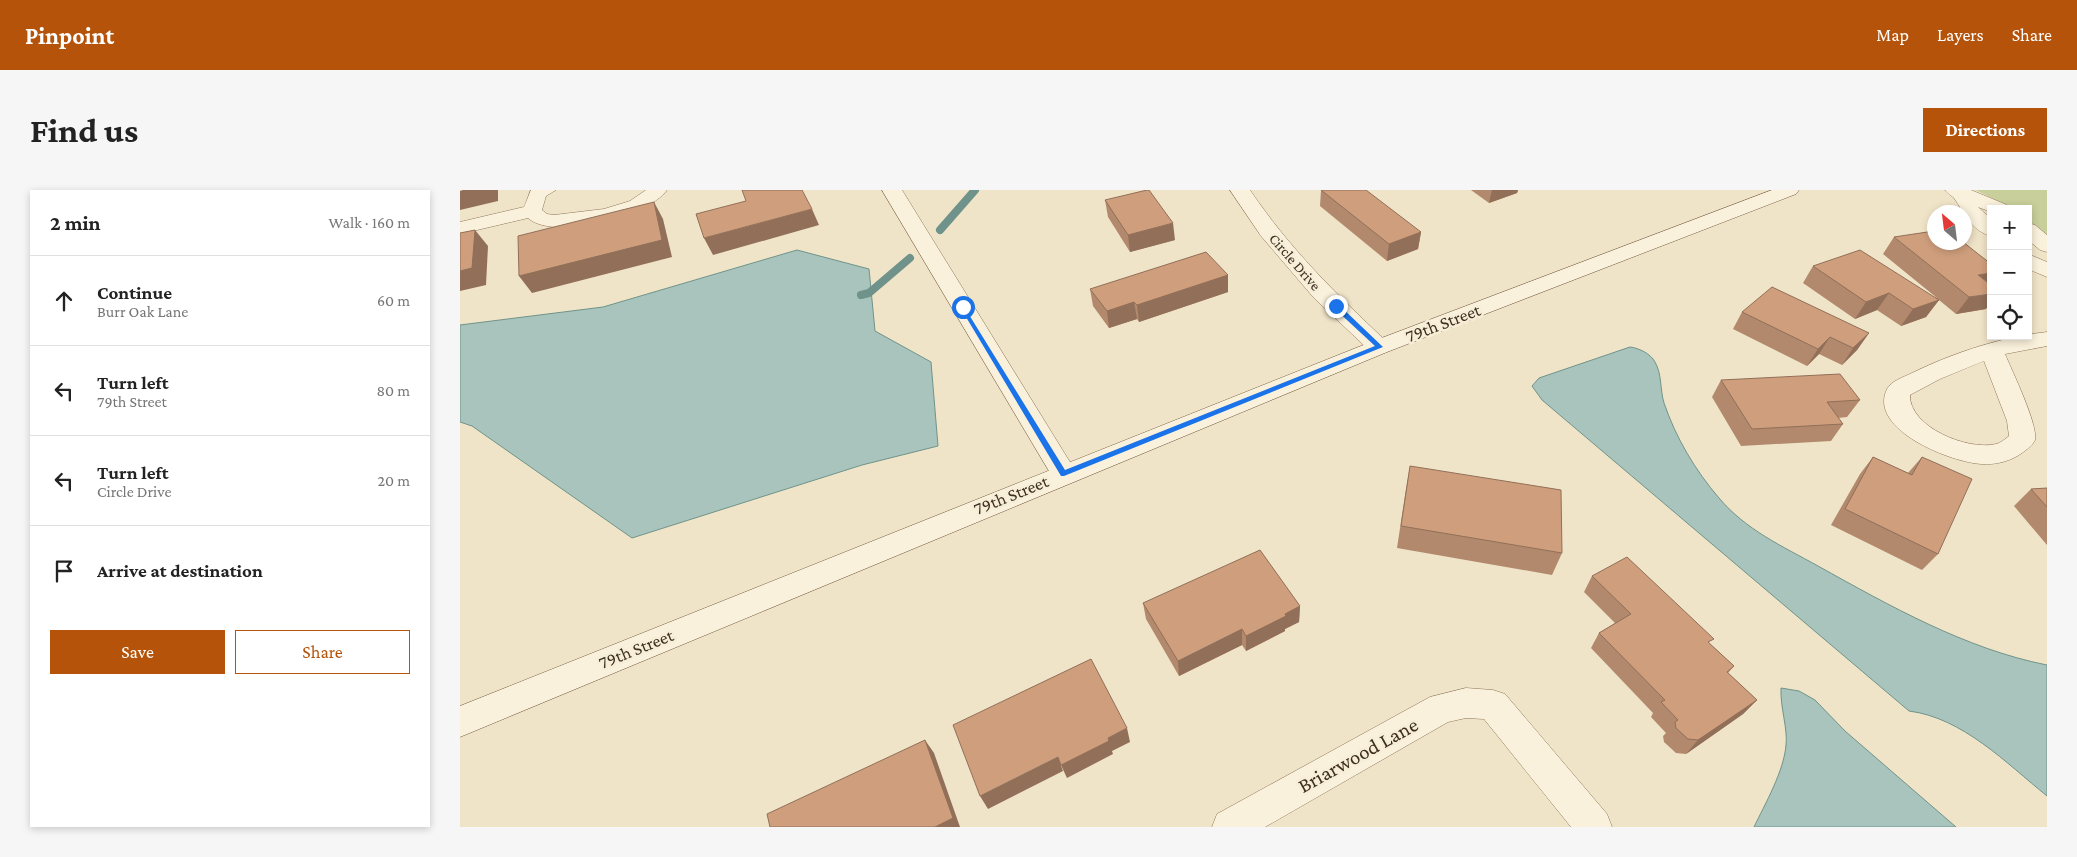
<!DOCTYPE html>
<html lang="en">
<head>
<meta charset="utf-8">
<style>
	body { margin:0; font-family:"Crimson Pro",serif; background:#f6f6f6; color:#222 }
	.controls { position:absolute; right:15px; top:15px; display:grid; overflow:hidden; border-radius:0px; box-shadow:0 2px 8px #0003 }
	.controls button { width:45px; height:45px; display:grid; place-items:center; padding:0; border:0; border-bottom:1px solid #e0e0e0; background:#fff; color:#222; font:25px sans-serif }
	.compass { position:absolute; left:1467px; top:15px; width:45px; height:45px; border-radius:50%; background:#fff; box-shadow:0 2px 8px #0003; rotate:332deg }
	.stop { position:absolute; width:15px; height:15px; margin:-11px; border:4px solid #1a73e8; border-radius:50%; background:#fff }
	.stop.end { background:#1a73e8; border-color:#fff; box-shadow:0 1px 5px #0008 }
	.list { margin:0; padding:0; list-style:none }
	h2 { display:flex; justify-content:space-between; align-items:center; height:65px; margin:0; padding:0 20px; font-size:21px }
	h2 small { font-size:16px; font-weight:400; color:#767676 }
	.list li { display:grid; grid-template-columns:32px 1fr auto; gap:15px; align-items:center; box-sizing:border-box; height:90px; padding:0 20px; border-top:1px solid #e0e0e0 }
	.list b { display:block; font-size:19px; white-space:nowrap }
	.list p { margin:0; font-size:16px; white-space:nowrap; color:#767676 }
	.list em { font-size:16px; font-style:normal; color:#767676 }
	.actions { display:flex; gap:10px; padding:15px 20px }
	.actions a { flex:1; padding:11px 0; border:1px solid #b45309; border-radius:0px; text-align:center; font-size:18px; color:#b45309 }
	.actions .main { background:#b45309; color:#fff }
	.icon { flex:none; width:28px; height:28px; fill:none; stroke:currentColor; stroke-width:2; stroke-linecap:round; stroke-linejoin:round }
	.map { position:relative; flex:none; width:1587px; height:637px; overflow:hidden; border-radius:0px }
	header { display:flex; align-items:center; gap:30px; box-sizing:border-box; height:70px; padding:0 25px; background:#b45309; color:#fff }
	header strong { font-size:24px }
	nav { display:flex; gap:28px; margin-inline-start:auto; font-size:18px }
	.intro { display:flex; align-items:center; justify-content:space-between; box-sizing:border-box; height:120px; padding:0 30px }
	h1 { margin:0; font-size:35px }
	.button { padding:12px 22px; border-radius:0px; background:#b45309; color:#fff; font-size:18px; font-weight:700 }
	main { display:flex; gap:30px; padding:0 30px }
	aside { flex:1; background:#fff; border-radius:0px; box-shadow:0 2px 8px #0003 }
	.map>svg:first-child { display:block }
	.green { fill:#c9cf9b }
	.water { fill:#a9c4bc; stroke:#6f938a }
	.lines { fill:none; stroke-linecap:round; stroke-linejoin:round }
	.stream { stroke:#6f938a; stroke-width:8 }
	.street-casing { stroke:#8d765c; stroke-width:1 }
	.secondary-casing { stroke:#6f573f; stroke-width:1 }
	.street { fill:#faf1dc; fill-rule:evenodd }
	.secondary { fill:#faf1dc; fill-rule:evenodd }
	.wall { fill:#b2896c }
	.shaded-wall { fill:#916f58 }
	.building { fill:#cf9f7d; stroke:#916f58 }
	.route { fill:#1a73e8 }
	.labels { text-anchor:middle; stroke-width:5; stroke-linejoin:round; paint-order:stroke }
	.far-street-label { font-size:15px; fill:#3d2e20; stroke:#f7eed8 }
	.street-label { font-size:18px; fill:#3d2e20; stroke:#f7eed8 }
	.near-street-label { font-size:21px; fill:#3d2e20; stroke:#f7eed8 }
</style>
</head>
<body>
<header>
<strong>Pinpoint</strong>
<nav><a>Map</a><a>Layers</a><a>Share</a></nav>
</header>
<div class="intro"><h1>Find us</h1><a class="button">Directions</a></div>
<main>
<aside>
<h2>2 min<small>Walk · 160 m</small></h2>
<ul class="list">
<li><svg class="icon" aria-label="ahead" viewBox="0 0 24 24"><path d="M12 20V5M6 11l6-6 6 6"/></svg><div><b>Continue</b><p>Burr Oak Lane</p></div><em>60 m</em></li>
<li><svg class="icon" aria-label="left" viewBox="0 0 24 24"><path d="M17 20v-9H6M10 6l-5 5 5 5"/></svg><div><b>Turn left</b><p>79th Street</p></div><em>80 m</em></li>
<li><svg class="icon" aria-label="left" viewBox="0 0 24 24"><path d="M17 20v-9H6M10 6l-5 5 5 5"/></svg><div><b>Turn left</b><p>Circle Drive</p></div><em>20 m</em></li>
<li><svg class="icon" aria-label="arrive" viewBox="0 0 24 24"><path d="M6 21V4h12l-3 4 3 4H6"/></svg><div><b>Arrive at destination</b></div></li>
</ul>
<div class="actions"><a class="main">Save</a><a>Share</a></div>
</aside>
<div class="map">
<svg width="1587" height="637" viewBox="0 0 1587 637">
	<rect width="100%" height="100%" fill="#f0e4c8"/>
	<polygon class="green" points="1516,0 1587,0 1587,48 1568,31 1568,19 1553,19"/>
	<g class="water">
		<polygon points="337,60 409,79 415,141 471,172 478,256 402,275 172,348 12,236 0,232 0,135 143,117"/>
		<path d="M1170,157C1179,158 1191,164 1195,172C1202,184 1200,200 1204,213C1216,248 1235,280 1259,308C1286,340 1322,356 1358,376C1430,416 1506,459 1587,475V606C1546,573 1503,528 1449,521L1082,210L1072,196L1079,188Z"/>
		<path d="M1321,498L1339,501L1355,510L1385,541L1496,637H1294C1305,614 1324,581 1326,555C1328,539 1320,517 1321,498Z"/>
	</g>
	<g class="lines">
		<g class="stream">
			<polyline points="480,40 515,0"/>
			<polyline points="401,105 409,103 450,68"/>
		</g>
		<defs>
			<g id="street">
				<path d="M71,0H96L86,6L82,20L87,24L94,25L144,19L170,11L186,0H207C188,27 93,51 68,28L0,44V32L64,17Z"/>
				<polygon points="422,0 442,0 613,277 617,284 613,291 604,294 595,291"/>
				<path d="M770,0H790C830,59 875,103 927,152L931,157L927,162L919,164L911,162L854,108L801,46Z"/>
				<path d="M1485,0H1511L1547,15L1550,19H1531V22L1518,17L1531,29V46C1511,41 1504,22 1494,8C1491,5 1488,4 1485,0Z"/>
				<polygon points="1568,33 1575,35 1587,45 1587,62 1580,60 1568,50"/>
				<polygon points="1568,64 1587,72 1587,87 1568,79"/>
				<path d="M1587,142V156L1545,164C1552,181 1578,234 1575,250C1573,255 1566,260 1562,263C1551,271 1536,275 1522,274C1493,273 1407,240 1427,199C1431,191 1444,187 1452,183C1495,162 1542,147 1587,142ZM1524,171L1547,231L1549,246C1545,249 1541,253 1536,254C1508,261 1449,237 1450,205L1480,189Z"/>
				<polygon points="1006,498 1033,500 1045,504 1147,624 1152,637 1111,637 1024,529 1006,528 988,532 805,637 752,637 757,624 970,507"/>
			</g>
			<polygon id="secondary" points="1312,0 1339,0 1336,4 927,162 0,547 0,516 911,152"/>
		</defs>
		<use href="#street" class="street-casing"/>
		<use href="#secondary" class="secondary-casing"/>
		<use href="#street" class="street"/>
		<use href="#secondary" class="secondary"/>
	</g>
	<g class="wall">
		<polygon points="861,0 961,42 958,59 927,71 860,16"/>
		<polygon points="1011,0 1058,0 1057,3 1029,13"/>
		<polygon points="645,10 715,50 670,62 648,27"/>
		<polygon points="1434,47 1526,119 1496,124 1479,110 1466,127 1441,136 1417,120 1395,129 1343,93 1353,76 1477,108 1423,64"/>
		<polygon points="768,85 768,102 679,132 677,129 649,138 633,116 630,99"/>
		<polygon points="1282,122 1409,143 1397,160 1382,175 1359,164 1347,176 1273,139"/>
		<polygon points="1261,190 1400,210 1387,227 1378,228 1383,234 1371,251 1281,256 1252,207"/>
		<polygon points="1413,267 1448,283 1462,267 1478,364 1462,380 1371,335 1400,284"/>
		<polygon points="950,276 1102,363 1092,385 937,358 946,299"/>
		<polygon points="1587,298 1587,355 1554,316 1571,299"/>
		<polygon points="1132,386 1250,454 1274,476 1268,483 1297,510 1283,524 1226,564 1216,563 1204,552 1203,546 1206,543 1191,527 1193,523 1131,458 1139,443 1155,433 1124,402"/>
		<polygon points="683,413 840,416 839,432 825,439 825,441 786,461 782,455 719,486 686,429"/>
	</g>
	<g class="shaded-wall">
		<polygon points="3,0 38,0 38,11 0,20 0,1"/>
		<polygon points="1032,0 1058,0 1057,3 1029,13"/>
		<polygon points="194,12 203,29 212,67 72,103 59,86"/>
		<polygon points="352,19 359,35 253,65 244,48"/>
		<polygon points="713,33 715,50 670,62 668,45"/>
		<polygon points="15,40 28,56 26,95 0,101 0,81"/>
		<polygon points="961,42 958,59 927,71 929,54"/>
		<polygon points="1531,83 1531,95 1518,85"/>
		<polygon points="768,85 768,102 679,132 677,115"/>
		<polygon points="1429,103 1417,120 1395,129 1406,112"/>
		<polygon points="1531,104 1531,113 1526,119 1496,124 1509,107"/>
		<polygon points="1479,110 1466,127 1441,136 1453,119"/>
		<polygon points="674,112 677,129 649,138 647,121"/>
		<polygon points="1409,143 1397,160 1382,175 1393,158"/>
		<polygon points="1370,147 1359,164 1347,176 1358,159"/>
		<polygon points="840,416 839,432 825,439 825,441 786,461 786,446 825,424"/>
		<polygon points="782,439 782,455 719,486 718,471"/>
		<polygon points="1297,510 1283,524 1226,564 1238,550"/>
		<polygon points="667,538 670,552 652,561 653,564 607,588 601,575 648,548"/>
		<polygon points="465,550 474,563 500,637 475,637"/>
		<polygon points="598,567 603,581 528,619 520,606"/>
	</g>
	<g class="building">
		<polygon points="282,0 342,0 352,19 244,48 236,24 286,11"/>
		<polygon points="687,0 689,0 713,33 668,45 645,10"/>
		<polygon points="861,0 906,0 961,42 929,54"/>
		<polygon points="194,12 202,50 59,86 58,46"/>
		<polygon points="15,40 12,78 0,81 0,43"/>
		<polygon points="1474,41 1474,52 1503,52 1531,74 1531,83 1518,85 1531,95 1531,104 1509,107 1434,47"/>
		<polygon points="1400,60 1479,110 1453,119 1429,103 1406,112 1353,76"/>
		<polygon points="746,62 768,85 677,115 674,112 647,121 630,99"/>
		<polygon points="1312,97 1409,143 1393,158 1370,147 1358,159 1282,122"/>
		<polygon points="1380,184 1400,210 1367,212 1383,234 1292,239 1261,190"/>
		<polygon points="1413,267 1452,285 1462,267 1512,289 1478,364 1385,319"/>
		<polygon points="950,276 1101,300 1102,363 941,336"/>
		<polygon points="1587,298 1587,317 1571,299"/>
		<polygon points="800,360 840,416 825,424 826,426 786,446 782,439 718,471 683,413"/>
		<polygon points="1167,367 1254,449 1248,452 1274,476 1267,482 1297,510 1238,550 1228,549 1216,538 1215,532 1218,530 1201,512 1205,510 1139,443 1171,424 1132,386"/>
		<polygon points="631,469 667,538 648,548 649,551 601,575 598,567 520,606 493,535"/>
		<polygon points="465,550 493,628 475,637 310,637 307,624"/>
	</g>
	<polygon class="route" points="503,115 605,280 915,156 874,118 874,115 879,115 923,157 604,286 601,286 500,117"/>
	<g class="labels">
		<g class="far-street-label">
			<text transform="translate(835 72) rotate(49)" y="5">Circle Drive</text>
		</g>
		<g class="street-label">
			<text transform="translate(983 133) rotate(-21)" y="6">79th Street</text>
			<text transform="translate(551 305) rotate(-22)" y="6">79th Street</text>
			<text transform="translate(176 459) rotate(-22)" y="6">79th Street</text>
		</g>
		<g class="near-street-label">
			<text transform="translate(898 565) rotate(-29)" y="7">Briarwood Lane</text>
		</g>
	</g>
</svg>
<div class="controls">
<button>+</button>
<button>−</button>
<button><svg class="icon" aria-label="locate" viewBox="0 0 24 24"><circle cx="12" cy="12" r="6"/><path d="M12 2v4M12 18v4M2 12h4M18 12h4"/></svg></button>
</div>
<svg class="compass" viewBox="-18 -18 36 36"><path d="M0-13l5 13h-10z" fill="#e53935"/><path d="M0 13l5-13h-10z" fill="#767676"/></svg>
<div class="stop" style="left:503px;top:117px"></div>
<div class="stop end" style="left:876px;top:116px"></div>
</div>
</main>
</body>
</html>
